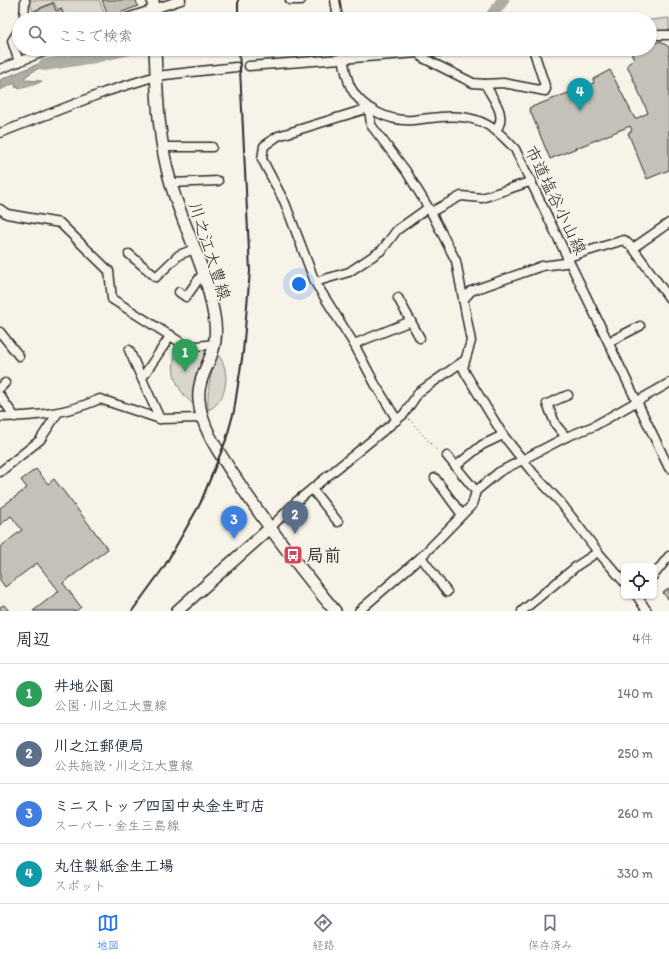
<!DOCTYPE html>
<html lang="ja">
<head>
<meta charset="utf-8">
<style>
	body { margin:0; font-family:Itim,"Klee One",sans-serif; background:#f2f2f3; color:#1f2937 }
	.controls { position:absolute; right:12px; bottom:12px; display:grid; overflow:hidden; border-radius:6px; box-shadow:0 1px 3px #0004 }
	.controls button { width:36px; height:36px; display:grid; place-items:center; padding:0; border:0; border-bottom:1px solid #e0e1e3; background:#fff; color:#1f2937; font:20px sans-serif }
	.you { position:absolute; left:299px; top:284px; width:14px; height:14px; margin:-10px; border:3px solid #fff; border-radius:50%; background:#1a73e8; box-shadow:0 0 0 6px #1a73e833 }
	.badge { display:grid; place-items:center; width:26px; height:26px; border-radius:50%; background:#1a73e8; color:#fff; font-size:13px; font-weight:700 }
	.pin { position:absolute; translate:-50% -33px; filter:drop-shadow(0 1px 2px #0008) }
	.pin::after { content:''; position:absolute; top:21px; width:14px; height:12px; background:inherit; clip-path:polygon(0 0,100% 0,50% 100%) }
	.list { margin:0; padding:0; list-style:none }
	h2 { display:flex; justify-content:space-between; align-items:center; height:52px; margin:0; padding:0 16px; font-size:17px }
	h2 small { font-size:13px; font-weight:400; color:#747a83 }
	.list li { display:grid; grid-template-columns:26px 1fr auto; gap:12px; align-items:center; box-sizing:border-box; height:60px; padding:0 16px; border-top:1px solid #e0e1e3 }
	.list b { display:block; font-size:15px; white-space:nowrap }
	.list p { margin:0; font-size:13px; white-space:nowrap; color:#747a83 }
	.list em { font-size:13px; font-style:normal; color:#747a83 }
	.icon { flex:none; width:22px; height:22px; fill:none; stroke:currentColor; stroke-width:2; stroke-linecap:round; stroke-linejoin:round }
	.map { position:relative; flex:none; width:669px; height:611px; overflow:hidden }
	.search { position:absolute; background:#fff; box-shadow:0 1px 3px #0004; left:12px; right:12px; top:12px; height:44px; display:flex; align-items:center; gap:10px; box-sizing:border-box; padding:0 14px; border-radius:22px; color:#747a83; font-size:15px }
	.sheet { height:292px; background:#fff }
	nav { display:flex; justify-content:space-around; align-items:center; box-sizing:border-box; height:56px; border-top:1px solid #e0e1e3; background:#fff; font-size:11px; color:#747a83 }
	nav a { display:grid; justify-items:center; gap:2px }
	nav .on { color:#1a73e8 }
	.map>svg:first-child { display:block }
	.green { fill:#dad6cc; stroke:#82807c }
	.water { fill:#afaca4; stroke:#7a7874 }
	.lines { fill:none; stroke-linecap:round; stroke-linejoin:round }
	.river { stroke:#afaca4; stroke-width:12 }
	.building { fill:#c4c1b9; stroke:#2b2b2b }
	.minor-casing { stroke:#2b2b2b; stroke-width:11 }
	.major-casing { stroke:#2b2b2b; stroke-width:14 }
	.path { stroke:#2b2b2b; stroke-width:1; stroke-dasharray:1 3; stroke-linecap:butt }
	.minor { stroke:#f7f3e8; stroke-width:8 }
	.major { stroke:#f7f3e8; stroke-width:11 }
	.rail { stroke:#2b2b2b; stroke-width:2 }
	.labels { text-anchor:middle; stroke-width:3.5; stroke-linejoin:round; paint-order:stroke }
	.street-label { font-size:17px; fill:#2b2b2b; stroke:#f7f3e8 }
	.poi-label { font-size:17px; font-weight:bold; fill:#2b2b2b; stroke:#f7f3e8; text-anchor:start }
</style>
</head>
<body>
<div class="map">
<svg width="669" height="611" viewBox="0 0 669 611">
	<rect width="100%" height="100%" fill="#f7f3e8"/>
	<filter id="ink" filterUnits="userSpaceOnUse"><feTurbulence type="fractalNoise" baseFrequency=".025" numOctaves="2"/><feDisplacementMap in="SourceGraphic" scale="8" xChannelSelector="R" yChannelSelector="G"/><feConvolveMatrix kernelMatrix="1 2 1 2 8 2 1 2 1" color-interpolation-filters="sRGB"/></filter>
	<g filter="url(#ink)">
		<g class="green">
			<polygon points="28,0 99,0 107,19 66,19 61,8 57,9 54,2 33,11"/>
			<polygon points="669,18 669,34 650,35 650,20"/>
			<path d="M209,348L195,377L194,405C178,391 170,376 175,355L187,350Z"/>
			<path d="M218,355C231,369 228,402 208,410C207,390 210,373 218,355Z"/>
		</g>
		<path class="water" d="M81,57C61,61 41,64 25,77V80L42,81C34,85 23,90 15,87L16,84H12L0,90V80L38,64Z"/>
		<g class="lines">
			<g class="river">
				<polyline points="489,19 503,0"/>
				<polyline points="44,65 95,57 130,49"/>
			</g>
		</g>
		<g class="building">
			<polygon points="102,0 137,0 136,1 138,6 109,17"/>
			<polygon points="53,3 56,11 61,9 65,19 35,19 33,12"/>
			<polygon points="654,41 656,43 660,41 669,47 669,170 647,179 628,133 632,131 630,126 550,159 529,108 594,83 593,79 610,70 635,119 648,113 627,65 634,59 630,50 650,49 650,42"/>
			<polygon points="36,469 48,484 54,479 108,549 63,583 81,607 76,611 33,611 59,591 37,563 5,587 0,580 0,547 22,530 11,516 0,525 0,508 27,488 21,480"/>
			<polygon points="669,588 669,600 663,593"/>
			<polygon points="4,605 9,611 0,611 0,607"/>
		</g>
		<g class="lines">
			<defs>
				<g id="minor">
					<polyline points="290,0 301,0"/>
					<polyline points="335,0 338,19"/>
					<polyline points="24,19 25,0"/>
					<polyline points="124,19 181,0"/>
					<polyline points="650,35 669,35"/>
					<path d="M342,49C344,62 345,76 351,88C362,109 390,122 413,120C434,118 455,113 476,120C492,125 504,137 515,149L669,468"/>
					<path d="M418,52L423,58L473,83L485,84C493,99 508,116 496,130"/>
					<polyline points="19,62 12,41 19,30"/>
					<polyline points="249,66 470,49"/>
					<polyline points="0,69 51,49"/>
					<polyline points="485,84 503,83 545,91 546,89 533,49"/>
					<polyline points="0,133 105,92 156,76 236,67"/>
					<polyline points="162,147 212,147"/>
					<polyline points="170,183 218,181"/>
					<polyline points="0,209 7,214 60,223 109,271 112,299 188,347 215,344"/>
					<polyline points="431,212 461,196 482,198 532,181"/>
					<polyline points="633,248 669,223"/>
					<polyline points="129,254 156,277 179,255 194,249"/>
					<polyline points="315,282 349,272 382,250 397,230 428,208"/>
					<polyline points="179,292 186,297 203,273"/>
					<polyline points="398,298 420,338"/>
					<polyline points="463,300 471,291 542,266 565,263 568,257 624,240 633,248 669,298"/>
					<polyline points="0,332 19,356"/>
					<polyline points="609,342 640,326"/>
					<polyline points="354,344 411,321"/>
					<polyline points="129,350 160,419"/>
					<polyline points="142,378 171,335"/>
					<polyline points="0,388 5,383"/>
					<polyline points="0,396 15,417"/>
					<path d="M0,417C38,416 65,414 100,399L160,419L202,418"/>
					<polyline points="397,420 375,384 354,344 315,282 285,203 262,159 264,146 278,136 369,108 371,125 406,171 431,212 456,261 471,341 463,368 466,374 503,435 533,473 561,503 598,552 624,582"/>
					<polyline points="566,437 556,425 547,404 568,395"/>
					<polyline points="447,456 476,491"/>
					<polyline points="456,466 482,445 503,435"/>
					<polyline points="0,472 40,440 57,414"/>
					<polyline points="435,478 462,515"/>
					<polyline points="312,489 338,522"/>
					<polyline points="269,529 297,501 404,414 419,392 465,360"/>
					<polyline points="421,557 447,592"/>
					<polyline points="654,575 669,556"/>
					<polyline points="637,596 647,611"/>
					<polyline points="359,611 421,557 472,505 476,491 499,472 566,437 594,426 669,383"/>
					<polyline points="522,611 578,565 598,552"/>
				</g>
				<g id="major">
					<polyline points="153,0 154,19"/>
					<path d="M155,49C157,94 158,140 171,184C181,220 200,255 209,292C213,310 219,331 213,350C208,367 197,381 199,400C201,428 220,454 235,477C266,525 299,567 335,611"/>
					<polyline points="177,611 269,529"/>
				</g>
			</defs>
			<use href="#minor" class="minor-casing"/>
			<use href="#major" class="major-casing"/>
			<polyline class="path" points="409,419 440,454"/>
			<use href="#minor" class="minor"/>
			<use href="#major" class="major"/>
			<g class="rail">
				<polyline points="238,0 238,19"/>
				<polyline points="132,611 164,567 200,504 226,440 234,411 243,352 250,271 239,49"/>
			</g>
		</g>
	</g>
	<defs>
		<symbol id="bus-square" viewBox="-11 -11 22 22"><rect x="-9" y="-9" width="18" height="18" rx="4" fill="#d1495b" stroke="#f7f3e8"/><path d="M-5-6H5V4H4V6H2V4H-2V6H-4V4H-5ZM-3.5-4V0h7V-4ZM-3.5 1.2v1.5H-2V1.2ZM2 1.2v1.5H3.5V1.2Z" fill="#fff"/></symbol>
	</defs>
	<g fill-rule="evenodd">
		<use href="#bus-square" x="282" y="544" width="22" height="22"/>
	</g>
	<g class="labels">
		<g class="street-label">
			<text transform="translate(556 200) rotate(64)" y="6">市道塩谷小山線</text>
			<text transform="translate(210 251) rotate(72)" y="6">川之江大豊線</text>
		</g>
		<g class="poi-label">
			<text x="307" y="561">局前</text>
		</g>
	</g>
</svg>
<div class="controls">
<button><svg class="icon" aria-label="locate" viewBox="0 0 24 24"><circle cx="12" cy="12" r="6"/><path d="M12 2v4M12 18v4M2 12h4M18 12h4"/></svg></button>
</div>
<div class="you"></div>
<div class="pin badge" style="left:185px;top:372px;background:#2e9e5b">1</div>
<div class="pin badge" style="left:295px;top:534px;background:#5c6f8a">2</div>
<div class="pin badge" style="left:234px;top:539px;background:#3f7fe0">3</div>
<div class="pin badge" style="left:580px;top:111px;background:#0f9aa8">4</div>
<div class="search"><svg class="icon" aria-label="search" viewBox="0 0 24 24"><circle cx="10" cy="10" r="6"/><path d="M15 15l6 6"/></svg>ここで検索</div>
</div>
<section class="sheet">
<h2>周辺<small>4件</small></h2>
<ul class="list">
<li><span class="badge" style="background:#2e9e5b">1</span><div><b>井地公園</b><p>公園 · 川之江大豊線</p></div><em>140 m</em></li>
<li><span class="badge" style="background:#5c6f8a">2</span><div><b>川之江郵便局</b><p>公共施設 · 川之江大豊線</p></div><em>250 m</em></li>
<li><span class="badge" style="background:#3f7fe0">3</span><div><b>ミニストップ四国中央金生町店</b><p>スーパー · 金生三島線</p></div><em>260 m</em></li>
<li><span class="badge" style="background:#0f9aa8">4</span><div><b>丸住製紙金生工場</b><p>スポット</p></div><em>330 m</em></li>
</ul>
</section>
<nav>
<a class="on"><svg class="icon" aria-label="map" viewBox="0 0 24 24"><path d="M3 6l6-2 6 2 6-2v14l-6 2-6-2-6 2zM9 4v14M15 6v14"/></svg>地図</a>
<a><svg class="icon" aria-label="directions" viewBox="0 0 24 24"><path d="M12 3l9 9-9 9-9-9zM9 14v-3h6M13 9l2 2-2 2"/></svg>経路</a>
<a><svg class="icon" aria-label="saved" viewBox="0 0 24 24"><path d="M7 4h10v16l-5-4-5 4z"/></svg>保存済み</a>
</nav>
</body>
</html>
